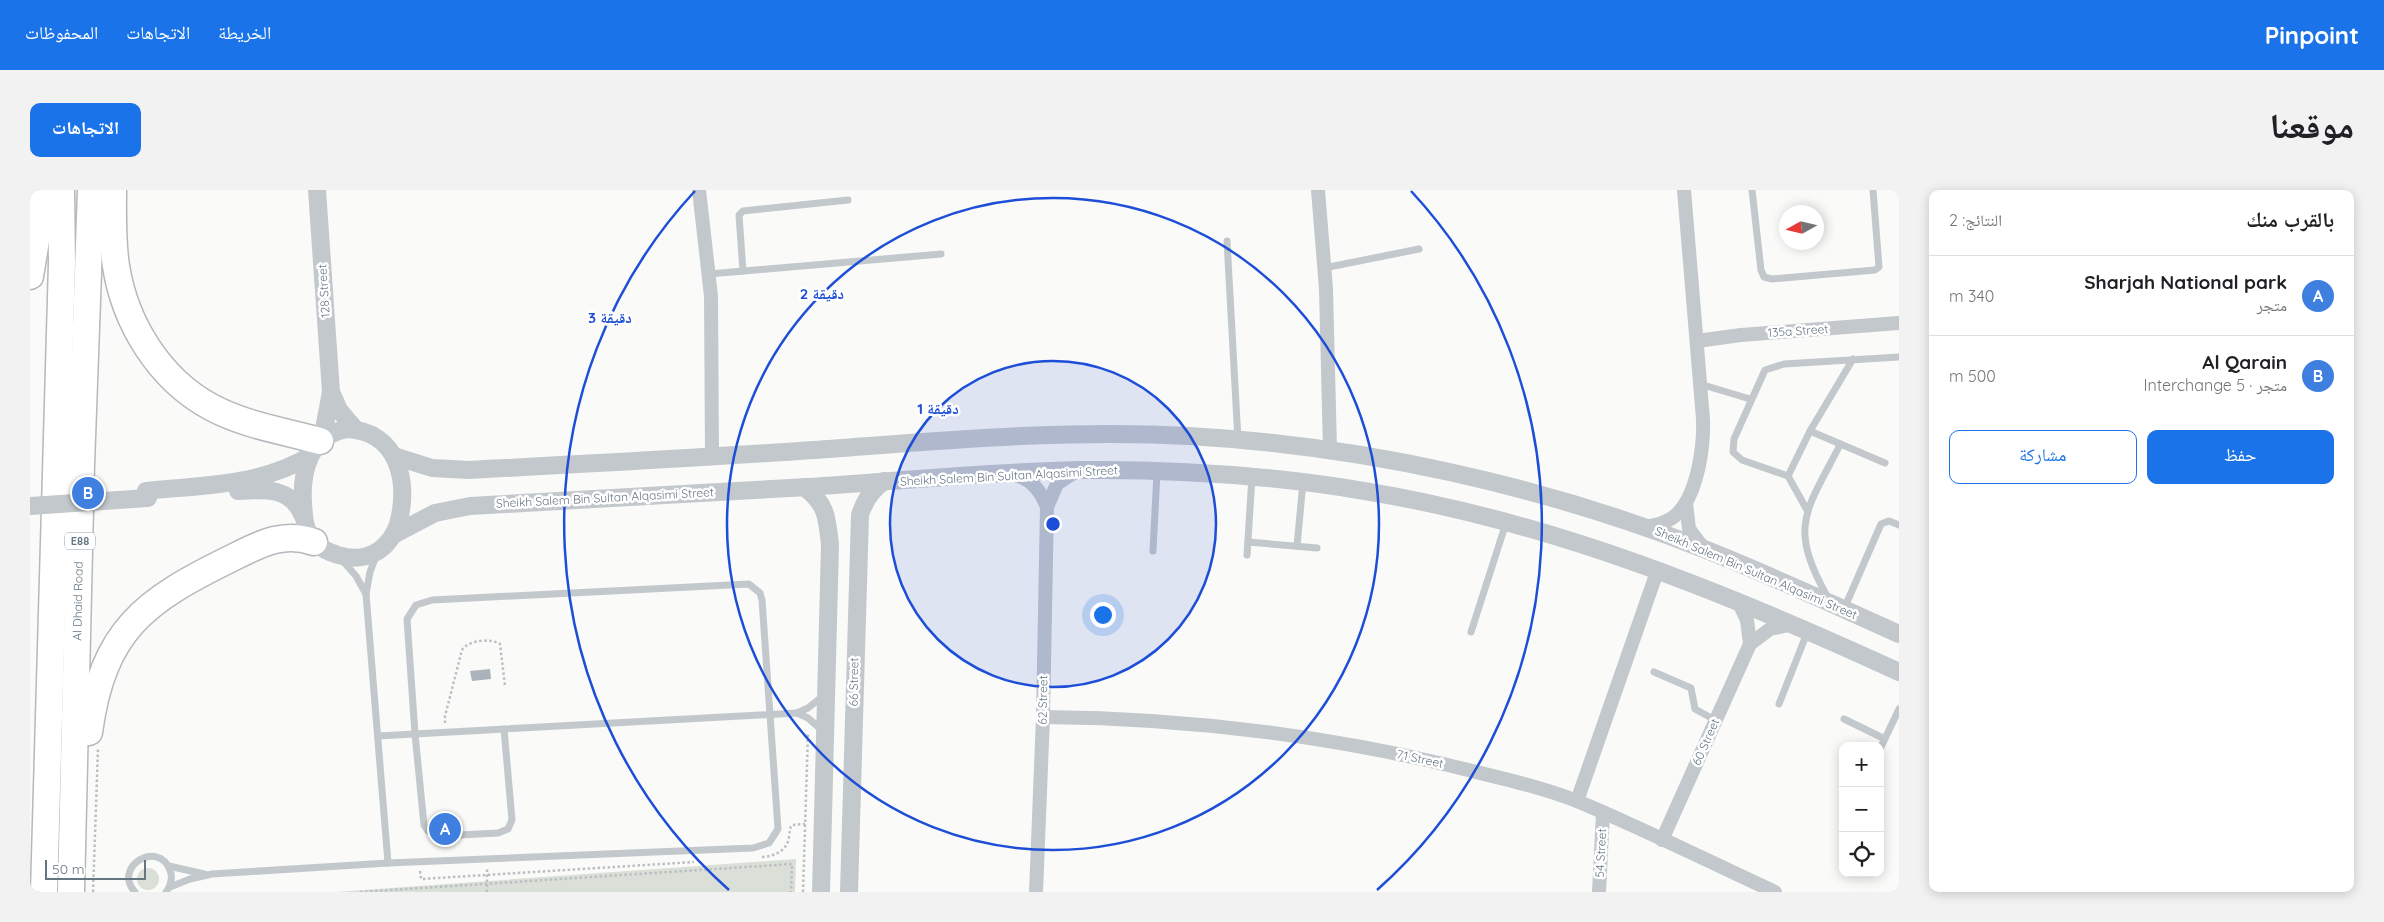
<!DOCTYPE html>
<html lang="ar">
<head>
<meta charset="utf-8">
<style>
	body { margin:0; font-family:Quicksand,"Noto Naskh Arabic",sans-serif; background:#f2f2f2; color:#202124; direction:rtl }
	.controls { position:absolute; right:15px; bottom:15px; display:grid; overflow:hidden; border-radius:10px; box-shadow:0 2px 12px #0003 }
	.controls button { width:45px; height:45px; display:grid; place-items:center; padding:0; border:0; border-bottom:1px solid #e0e0e0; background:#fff; color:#202124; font:25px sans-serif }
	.compass { position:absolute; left:1749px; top:15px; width:45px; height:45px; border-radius:50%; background:#fff; box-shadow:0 2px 12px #0003; rotate:262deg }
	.scale { position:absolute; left:15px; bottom:12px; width:101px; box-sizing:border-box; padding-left:5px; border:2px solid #657683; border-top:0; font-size:14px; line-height:18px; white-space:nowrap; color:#657683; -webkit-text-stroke:4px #fff; paint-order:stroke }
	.you { position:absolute; left:1072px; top:424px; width:18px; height:18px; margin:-12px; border:4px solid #fff; border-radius:50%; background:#1a73e8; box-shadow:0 0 0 8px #1a73e833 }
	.badge { display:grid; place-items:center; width:32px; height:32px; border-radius:50%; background:#1a73e8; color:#fff; font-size:16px; font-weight:700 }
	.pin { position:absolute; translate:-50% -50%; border:2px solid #fff; box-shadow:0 1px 5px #0006 }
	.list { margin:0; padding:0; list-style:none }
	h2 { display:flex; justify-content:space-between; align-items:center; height:65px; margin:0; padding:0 20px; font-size:21px }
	h2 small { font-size:16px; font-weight:400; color:#757577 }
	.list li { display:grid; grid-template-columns:32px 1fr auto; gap:15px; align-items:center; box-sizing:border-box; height:80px; padding:0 20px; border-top:1px solid #e0e0e0 }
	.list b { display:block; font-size:19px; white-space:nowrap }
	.list p { margin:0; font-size:16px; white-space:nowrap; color:#757577 }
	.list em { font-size:16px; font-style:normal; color:#757577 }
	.actions { display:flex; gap:10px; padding:15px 20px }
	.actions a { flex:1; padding:11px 0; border:1px solid #1a73e8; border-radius:10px; text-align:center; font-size:18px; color:#1a73e8 }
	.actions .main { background:#1a73e8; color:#fff }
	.icon { flex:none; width:28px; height:28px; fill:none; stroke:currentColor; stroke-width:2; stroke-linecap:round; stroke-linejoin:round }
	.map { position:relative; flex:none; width:1869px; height:702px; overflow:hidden; direction:ltr; border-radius:10px }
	header { display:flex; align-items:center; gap:30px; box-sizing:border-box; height:70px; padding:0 25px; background:#1a73e8; color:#fff }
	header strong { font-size:24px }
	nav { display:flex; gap:28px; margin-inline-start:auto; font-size:18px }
	.intro { display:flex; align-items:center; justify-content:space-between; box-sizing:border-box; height:120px; padding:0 30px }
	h1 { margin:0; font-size:35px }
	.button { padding:12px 22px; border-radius:10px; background:#1a73e8; color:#fff; font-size:18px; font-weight:700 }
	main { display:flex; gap:30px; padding:0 30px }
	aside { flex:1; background:#fff; border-radius:10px; box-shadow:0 2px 12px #0003 }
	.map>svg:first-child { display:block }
	.green { fill:#dadfd7 }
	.building { fill:#aab3b9 }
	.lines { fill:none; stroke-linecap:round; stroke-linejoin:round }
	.motorway-casing { stroke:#b4b9bd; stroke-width:29 }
	.path { stroke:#bbbfc2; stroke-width:2.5; stroke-dasharray:2.5 2.5; stroke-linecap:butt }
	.service { stroke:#c3c8cc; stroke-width:7 }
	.minor { stroke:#c3c8cc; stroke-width:14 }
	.tertiary { stroke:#c3c8cc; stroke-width:18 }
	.motorway { stroke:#fff; stroke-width:26 }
	.tertiary-bridge { stroke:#c3c8cc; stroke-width:18 }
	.ring { fill:none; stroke:#1d4ed8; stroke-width:2.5 }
	.labels { text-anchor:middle; stroke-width:5; stroke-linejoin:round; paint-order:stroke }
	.shield { fill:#fff; stroke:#939fa8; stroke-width:1 }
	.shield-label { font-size:11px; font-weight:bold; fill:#657683 }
	.street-label { font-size:12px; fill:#657683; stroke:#fff }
	.centre { fill:#1d4ed8; stroke:#fff; stroke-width:2.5 }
	.ring-label { font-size:15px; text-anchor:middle; font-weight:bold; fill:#1d4ed8; stroke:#fff; stroke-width:5; stroke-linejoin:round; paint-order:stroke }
</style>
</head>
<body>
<header>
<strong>Pinpoint</strong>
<nav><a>الخريطة</a><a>الاتجاهات</a><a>المحفوظات</a></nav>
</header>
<div class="intro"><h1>موقعنا</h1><a class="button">الاتجاهات</a></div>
<main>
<aside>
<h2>بالقرب منك<small>النتائج: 2</small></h2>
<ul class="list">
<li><span class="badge" style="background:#3f7fe0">A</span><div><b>Sharjah National park</b><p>متجر</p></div><em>340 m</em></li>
<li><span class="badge" style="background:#3f7fe0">B</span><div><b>Al Qarain</b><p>متجر · Interchange 5</p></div><em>500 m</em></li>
</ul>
<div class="actions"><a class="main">حفظ</a><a>مشاركة</a></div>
</aside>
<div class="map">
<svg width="1869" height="702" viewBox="0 0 1869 702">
	<rect width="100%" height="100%" fill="#fafaf8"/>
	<g class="green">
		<polygon points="766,669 765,702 305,702"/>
		<circle cx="118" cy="689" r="11"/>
	</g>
	<polygon class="building" points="460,479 461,489 442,491 440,481"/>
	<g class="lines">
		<defs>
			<g id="motorway">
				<path d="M83,0C83,25 82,51 86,76C95,133 129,189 181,217C214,235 254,241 290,251"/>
				<polyline points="0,86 6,50 8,0"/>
				<path d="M59,542C73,440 114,411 202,368C230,354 253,341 284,352"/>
				<polyline points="14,702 32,73 31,0"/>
				<polyline points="41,702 51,275 61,0"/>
			</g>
		</defs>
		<use href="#motorway" class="motorway-casing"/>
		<g class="path">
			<path d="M415,533V526L432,460C438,450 461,448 470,454L475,496"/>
			<path d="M732,667C745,666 757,661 759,647C760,642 759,639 762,635L775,634"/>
			<polyline points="390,681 391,689 664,672"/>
			<polyline points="63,702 68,559"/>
			<polyline points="330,702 762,674 761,702"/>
			<polyline points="457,702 457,679"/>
			<polyline points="773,702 778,542"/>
		</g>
		<g class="service">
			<polyline points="1722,0 1731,80 1734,87 1742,89 1845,80 1849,77 1843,0"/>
			<polyline points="1197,51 1208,250"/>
			<polyline points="1294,78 1389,59"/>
			<polyline points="713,81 709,25 713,21 818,10"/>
			<polyline points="679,84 911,64"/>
			<polyline points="1670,194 1720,209"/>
			<polyline points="1780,241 1855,273"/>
			<polyline points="1758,286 1780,241 1823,169"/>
			<polyline points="1777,320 1758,286 1712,270 1703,262 1704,249 1735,180 1754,174 1869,167"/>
			<polyline points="1218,352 1287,358"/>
			<polyline points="1267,356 1273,292"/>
			<polyline points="1123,361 1127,282"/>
			<polyline points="1217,365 1222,287"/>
			<polyline points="346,366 340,382 336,404 358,673"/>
			<polyline points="312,370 326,386 336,404"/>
			<path d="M1798,408C1758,336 1775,323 1810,255"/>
			<polyline points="1814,419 1851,334 1859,331 1869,335"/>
			<polyline points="1441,442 1476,333"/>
			<polyline points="1624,482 1661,498 1665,519 1685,530"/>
			<polyline points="1749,514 1777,443"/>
			<polyline points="767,523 778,528 793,541"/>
			<polyline points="1814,529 1855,549"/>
			<polyline points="348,546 767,523 778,518 793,506"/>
			<polyline points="1850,559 1869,519"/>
			<polyline points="139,676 174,684"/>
			<polyline points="140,697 160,689 182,684 358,673 723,658 739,653 748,639 732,410 730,403 719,394 402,410 386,415 377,429 385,544 394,635 398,641 410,646 468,643 478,639 482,630 474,539"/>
			<path d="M105,702C82,677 128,649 140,680C143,688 141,695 136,702"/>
		</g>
		<g class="minor">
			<polyline points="669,0 681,106 682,267"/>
			<polyline points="1288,0 1296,99 1300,260"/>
			<polyline points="1667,151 1711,145 1869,133"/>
			<path d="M982,284C1001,289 1010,299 1017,317"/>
			<polyline points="1656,313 1659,339 1674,359"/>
			<path d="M1614,337C1627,335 1640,332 1649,322C1668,301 1674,256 1673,229L1654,0"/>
			<polyline points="1707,409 1717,430 1720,454"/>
			<path d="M1013,527C1150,528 1286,544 1418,575C1461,586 1506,595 1547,611C1614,639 1680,672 1745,702"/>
			<polyline points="1547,611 1628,379"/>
			<polyline points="1632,650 1720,454 1740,439 1763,434"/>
			<polyline points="1006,702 1013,527 1017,317 1027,294 1048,280"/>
			<polyline points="1569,702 1573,623"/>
		</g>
		<g class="tertiary">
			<polyline points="287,0 301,202 292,250"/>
			<polyline points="301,202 309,220 326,240"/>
			<path d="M317,239C368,241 380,292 368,334C363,349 352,362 337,366C327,369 318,368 308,365C299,362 291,359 285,352C274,341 274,327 273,313C271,281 280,245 317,239Z"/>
			<path d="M364,266L402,278L439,280C554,274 669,268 784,260C909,251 1034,239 1159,246C1334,256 1510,295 1674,359C1740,385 1804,415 1869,444"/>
			<path d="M774,297C797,314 797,328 800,355L791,702"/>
			<path d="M116,301C172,295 230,296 280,266"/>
			<path d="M208,301C235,299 261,297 273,326"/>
			<path d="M363,345L405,323L440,316C552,309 665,304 778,297C868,291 959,282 1049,280C1145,279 1240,285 1335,301C1523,332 1697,403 1869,482"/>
			<path d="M819,702L830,325C835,310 841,301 854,291"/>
		</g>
		<use href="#motorway" class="motorway"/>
		<polyline class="tertiary-bridge" points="0,316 118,308"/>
	</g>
	<circle cx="1023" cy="334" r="163" fill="#1d4ed8" fill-opacity=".12"/>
	<g class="ring">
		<circle cx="1023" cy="334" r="163"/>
		<circle cx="1023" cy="334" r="326"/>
		<path d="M699 700A489 489 0 0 1 665 1M1381 1A489 489 0 0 1 1347 700"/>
	</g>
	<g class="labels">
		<rect class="shield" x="35" y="342.5" width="30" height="17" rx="4"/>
		<g class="shield-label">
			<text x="50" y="355">E88</text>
		</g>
		<g class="street-label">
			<text transform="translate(294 101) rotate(-94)" y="4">128 Street</text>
			<text transform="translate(1768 141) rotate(-4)" y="4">135a Street</text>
			<text transform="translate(979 286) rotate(-3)" y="4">Sheikh Salem Bin Sultan Alqasimi Street</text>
			<text transform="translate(575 308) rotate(-3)" y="4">Sheikh Salem Bin Sultan Alqasimi Street</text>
			<text transform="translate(1726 383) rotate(23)" y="4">Sheikh Salem Bin Sultan Alqasimi Street</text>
			<text transform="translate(48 411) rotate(-89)" y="4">Al Dhaid Road</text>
			<text transform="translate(824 492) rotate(-89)" y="4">66 Street</text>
			<text transform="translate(1013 510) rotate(-89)" y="4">62 Street</text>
			<text transform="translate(1676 552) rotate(-66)" y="4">60 Street</text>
			<text transform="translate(1390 569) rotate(12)" y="4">71 Street</text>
			<text transform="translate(1571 663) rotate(-87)" y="4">54 Street</text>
		</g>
	</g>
	<circle cx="1023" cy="334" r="8" class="centre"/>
	<g class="ring-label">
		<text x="792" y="109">2 دقيقة</text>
		<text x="580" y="133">3 دقيقة</text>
		<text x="908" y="224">1 دقيقة</text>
	</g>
</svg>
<div class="controls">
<button>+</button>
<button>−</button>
<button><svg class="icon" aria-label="locate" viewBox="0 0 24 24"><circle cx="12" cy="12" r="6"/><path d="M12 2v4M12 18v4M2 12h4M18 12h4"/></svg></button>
</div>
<svg class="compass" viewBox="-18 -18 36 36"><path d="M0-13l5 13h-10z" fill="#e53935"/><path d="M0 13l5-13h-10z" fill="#757577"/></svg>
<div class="scale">50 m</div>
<div class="you"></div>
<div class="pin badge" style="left:415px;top:639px;background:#3f7fe0">A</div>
<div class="pin badge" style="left:58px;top:303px;background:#3f7fe0">B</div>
</div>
</main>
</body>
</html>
